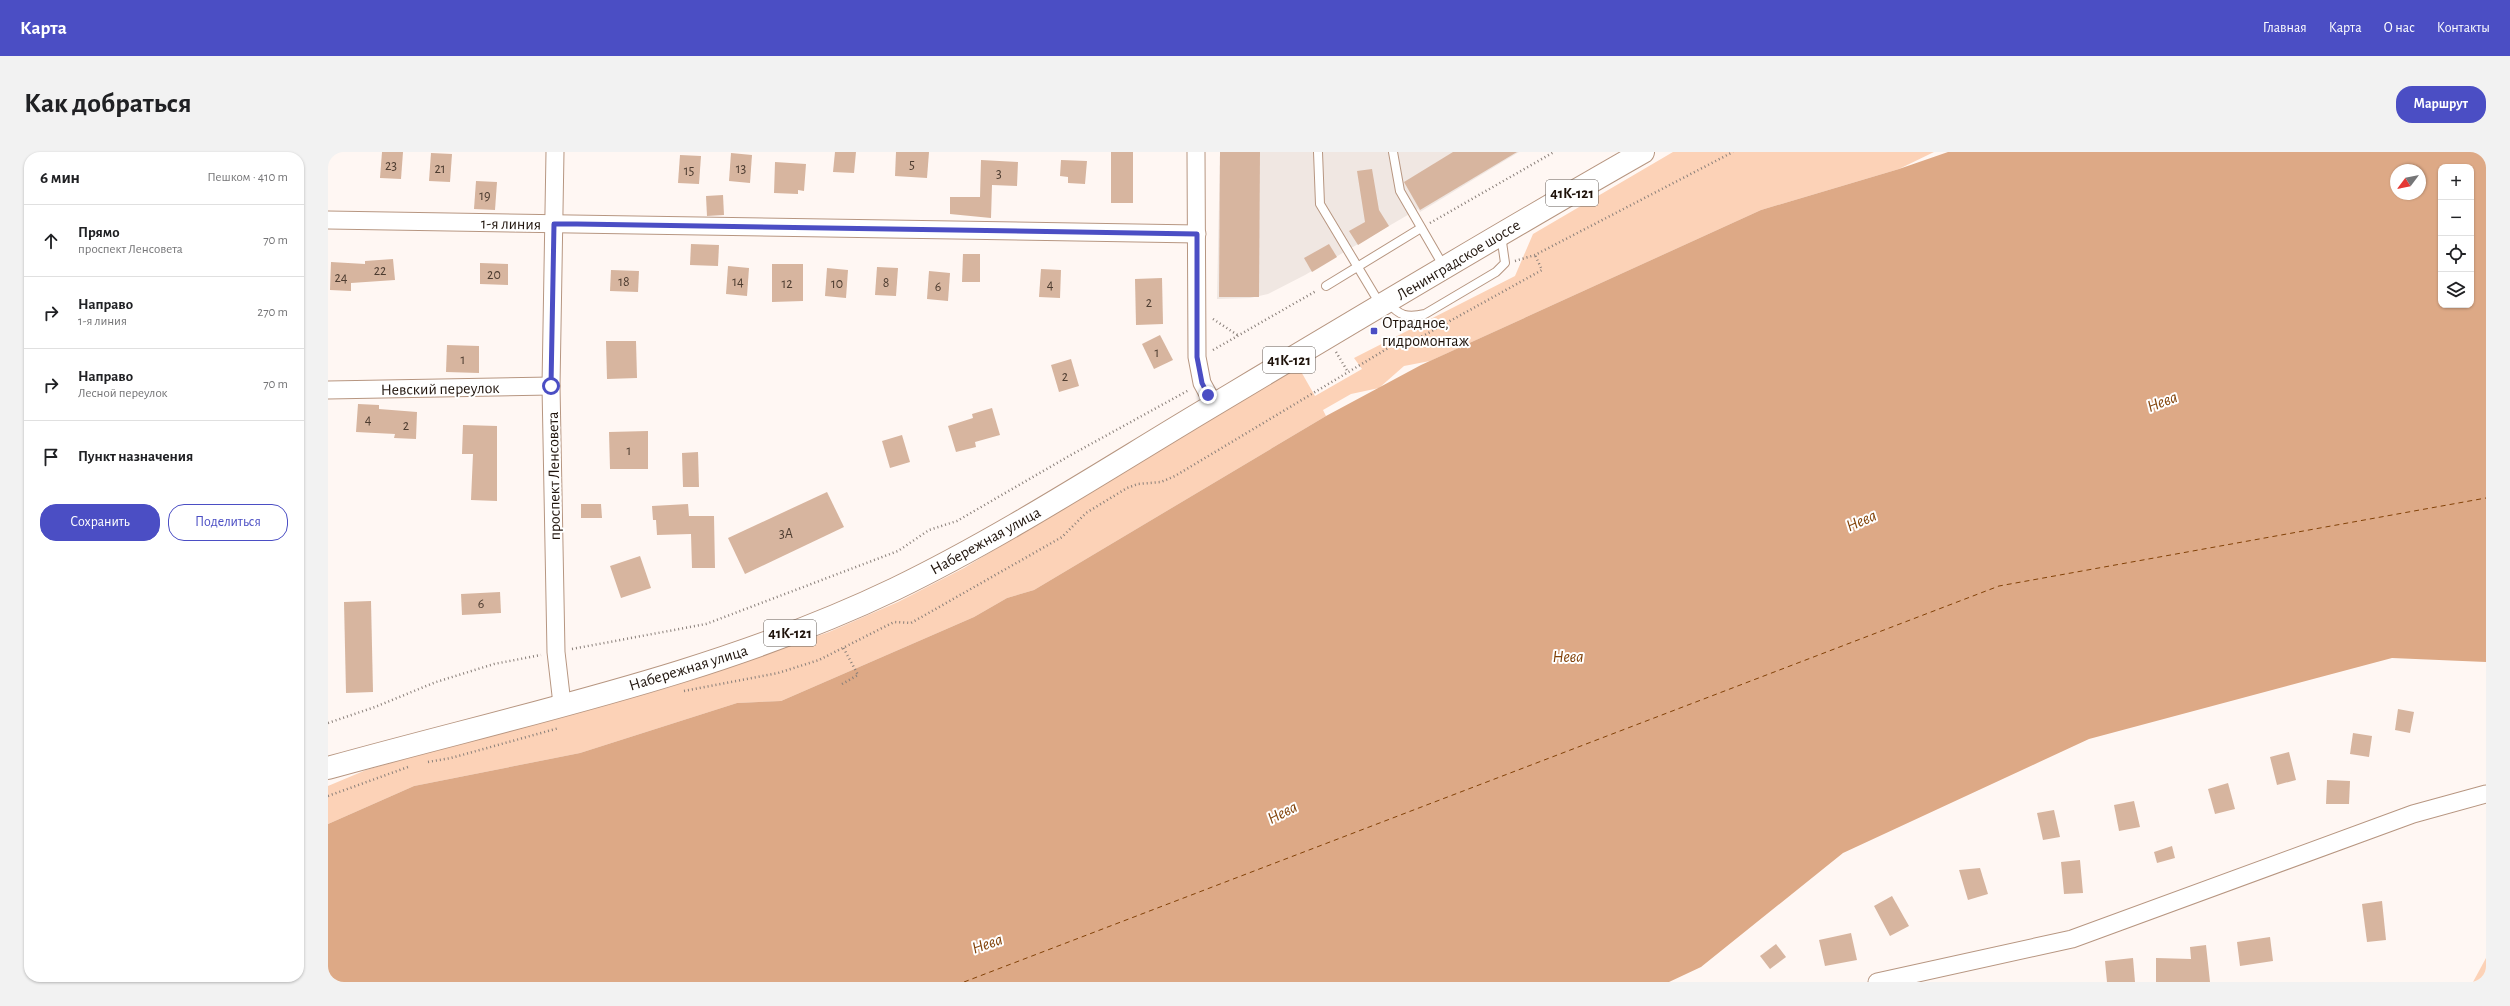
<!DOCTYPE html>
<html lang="ru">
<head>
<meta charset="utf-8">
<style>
	body { margin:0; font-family:"Alegreya Sans",sans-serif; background:#f2f2f2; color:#202124 }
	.controls { position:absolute; right:12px; top:12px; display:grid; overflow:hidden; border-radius:8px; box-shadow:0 1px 3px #0004 }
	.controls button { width:36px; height:36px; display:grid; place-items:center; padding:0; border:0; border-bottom:1px solid #e0e0e0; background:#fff; color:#202124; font:20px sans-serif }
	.compass { position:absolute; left:2062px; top:12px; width:36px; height:36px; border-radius:50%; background:#fff; box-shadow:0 1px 3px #0004; rotate:238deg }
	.stop { position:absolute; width:12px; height:12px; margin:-9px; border:3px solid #4b4ec4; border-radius:50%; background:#fff }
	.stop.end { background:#4b4ec4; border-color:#fff; box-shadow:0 1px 4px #0008 }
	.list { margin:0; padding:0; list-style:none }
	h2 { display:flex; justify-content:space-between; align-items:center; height:52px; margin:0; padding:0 16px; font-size:17px }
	h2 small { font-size:13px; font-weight:400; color:#757577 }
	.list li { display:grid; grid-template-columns:26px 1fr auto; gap:12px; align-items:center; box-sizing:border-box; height:72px; padding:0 16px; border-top:1px solid #e0e0e0 }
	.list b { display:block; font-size:15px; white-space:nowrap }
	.list p { margin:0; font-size:13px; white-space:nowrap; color:#757577 }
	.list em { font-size:13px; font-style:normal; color:#757577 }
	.actions { display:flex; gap:8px; padding:12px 16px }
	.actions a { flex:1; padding:9px 0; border:1px solid #4b4ec4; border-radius:16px; text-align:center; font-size:14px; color:#4b4ec4 }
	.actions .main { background:#4b4ec4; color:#fff }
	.icon { flex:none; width:22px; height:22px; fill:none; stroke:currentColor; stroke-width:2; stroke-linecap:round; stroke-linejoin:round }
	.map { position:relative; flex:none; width:2158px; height:830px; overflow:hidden; border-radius:16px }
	header { display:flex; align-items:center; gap:24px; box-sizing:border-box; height:56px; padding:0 20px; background:#4b4ec4; color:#fff }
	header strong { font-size:19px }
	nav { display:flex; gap:22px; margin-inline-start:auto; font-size:14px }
	.intro { display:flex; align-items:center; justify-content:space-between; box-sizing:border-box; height:96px; padding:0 24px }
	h1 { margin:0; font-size:28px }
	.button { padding:10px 18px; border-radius:16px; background:#4b4ec4; color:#fff; font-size:14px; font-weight:700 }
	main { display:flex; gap:24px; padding:0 24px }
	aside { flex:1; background:#fff; border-radius:16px; box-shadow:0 1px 3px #0004 }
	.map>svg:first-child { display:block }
	.built { fill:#f0e7e2 }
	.green { fill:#fcd2b7 }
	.water { fill:#dda986; fill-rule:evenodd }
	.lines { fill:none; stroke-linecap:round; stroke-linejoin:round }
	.ferry { stroke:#824208; stroke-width:1; stroke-dasharray:5 4; stroke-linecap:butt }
	.building { fill:#d7b59f }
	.lane-casing { stroke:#b79681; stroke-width:10 }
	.street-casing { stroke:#b79681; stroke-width:19 }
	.primary-casing { stroke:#b79681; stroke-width:24 }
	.path { stroke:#897f79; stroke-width:2.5; stroke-dasharray:1 3; stroke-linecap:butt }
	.lane { stroke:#fff; stroke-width:8 }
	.street { stroke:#fff; stroke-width:17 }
	.primary { stroke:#fff; stroke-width:22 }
	.route { stroke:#4b4ec4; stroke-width:5 }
	.poi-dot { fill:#4b4ec4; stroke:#fff; stroke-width:1.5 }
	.labels { text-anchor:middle; stroke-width:4; stroke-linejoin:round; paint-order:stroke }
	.number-label { font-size:14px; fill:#4d3c30 }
	.shield { fill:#fff; stroke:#625a54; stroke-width:1 }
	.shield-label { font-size:15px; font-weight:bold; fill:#1f130b }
	.street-label { font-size:16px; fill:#1f130b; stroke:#fff }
	.poi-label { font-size:16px; fill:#1f130b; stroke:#fff; text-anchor:start }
	.water-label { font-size:17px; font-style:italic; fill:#824208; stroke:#fff }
</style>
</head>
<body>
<header>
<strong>Карта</strong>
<nav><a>Главная</a><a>Карта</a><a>О нас</a><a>Контакты</a></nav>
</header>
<div class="intro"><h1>Как добраться</h1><a class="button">Маршрут</a></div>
<main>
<aside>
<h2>6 мин<small>Пешком · 410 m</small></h2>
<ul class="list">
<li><svg class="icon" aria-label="ahead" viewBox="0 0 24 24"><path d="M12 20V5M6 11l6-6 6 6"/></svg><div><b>Прямо</b><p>проспект Ленсовета</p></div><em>70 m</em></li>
<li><svg class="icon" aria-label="right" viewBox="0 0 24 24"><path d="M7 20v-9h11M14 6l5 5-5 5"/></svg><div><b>Направо</b><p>1-я линия</p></div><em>270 m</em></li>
<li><svg class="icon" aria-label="right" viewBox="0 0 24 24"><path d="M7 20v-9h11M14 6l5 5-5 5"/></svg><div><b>Направо</b><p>Лесной переулок</p></div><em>70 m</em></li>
<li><svg class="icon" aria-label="arrive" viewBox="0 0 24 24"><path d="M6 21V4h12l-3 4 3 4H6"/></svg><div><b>Пункт назначения</b></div></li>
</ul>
<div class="actions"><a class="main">Сохранить</a><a>Поделиться</a></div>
</aside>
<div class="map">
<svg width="2158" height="830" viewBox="0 0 2158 830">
	<rect width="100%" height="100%" fill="#fff7f3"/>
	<polygon class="built" points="892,0 1191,0 1092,60 1090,57 977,123 940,142 922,146 889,147"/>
	<g class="green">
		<polygon points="1345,0 1606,0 1571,17 1433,58 1102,209 1076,214 1051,236 1023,242 995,258 998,264 706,438 679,446 646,465 453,549 409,551 252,601 86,634 0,672 0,634 38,618 94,602 339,536 501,480 570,450 636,416 958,222 971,216 987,244 1034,217 1026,206 1187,124 1205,82"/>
		<polygon points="2158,806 2158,830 2145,830"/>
	</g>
	<path class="water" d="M1620,0H2158V510L2064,506L1761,587L1515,701L1373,815L1341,830H0V672L86,634L252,601L409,551L453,549L646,465L679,446L706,438L998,264L1093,213L1433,58L1571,17ZM2113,15H2143V153H2113ZM2068,18H2092V42H2068Z"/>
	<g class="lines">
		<polyline class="ferry" points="636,830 1671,434 2158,346"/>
	</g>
	<g class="building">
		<polygon points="54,0 75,0 73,27 52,26"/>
		<polygon points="507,0 528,0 526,21 505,20"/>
		<polygon points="568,0 601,0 599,26 567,24"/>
		<rect x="783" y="0" width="22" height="51"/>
		<polygon points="892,0 932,0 931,145 891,145"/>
		<polygon points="1125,0 1189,0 1092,58 1076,30"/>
		<polygon points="103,1 124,2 122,30 101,29"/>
		<polygon points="403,1 424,3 422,31 401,29"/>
		<polygon points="352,3 373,4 371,32 350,31"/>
		<polygon points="653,8 690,10 689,34 664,33 663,66 622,62 622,45 652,45"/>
		<polygon points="733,8 759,9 757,32 740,31 740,25 732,24"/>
		<polygon points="447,10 478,12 476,39 470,38 470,42 446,41"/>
		<polygon points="1044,17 1051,58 1061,74 1030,93 1021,79 1037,70 1029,19"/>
		<polygon points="148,29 169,30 167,58 146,57"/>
		<polygon points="395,43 396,63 379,64 378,44"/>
		<polygon points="363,92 391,93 390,114 362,113"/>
		<polygon points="1001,92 1009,105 984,120 976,106"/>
		<polygon points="635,102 652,102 652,130 634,130"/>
		<polygon points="65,107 67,128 23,131 23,139 2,138 3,110 37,112 37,109"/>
		<polygon points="152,111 180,112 180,133 152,132"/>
		<polygon points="444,112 475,112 475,149 444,150"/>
		<polygon points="400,114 421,116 419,144 398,142"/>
		<polygon points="549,115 570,116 568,144 547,143"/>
		<polygon points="499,116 520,118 518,146 497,144"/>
		<polygon points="713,117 733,118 732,146 711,145"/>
		<polygon points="283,118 311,119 310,140 282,139"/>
		<polygon points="601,119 622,121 620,149 599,147"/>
		<polygon points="834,126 835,172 808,173 807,127"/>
		<polygon points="832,183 845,208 826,217 814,192"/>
		<polygon points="278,189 308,189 309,226 279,227"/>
		<polygon points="119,193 151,194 151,221 118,220"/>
		<polygon points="743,207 751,234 731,240 723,213"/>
		<polygon points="30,252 51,253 51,257 89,260 88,287 66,286 67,282 28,280"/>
		<polygon points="664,256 672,283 647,290 648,295 628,300 620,274 645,266 644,262"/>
		<polygon points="135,273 169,274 169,349 143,348 145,302 134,302"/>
		<polygon points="320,279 320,317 282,317 281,280"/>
		<polygon points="574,283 582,310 562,316 554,289"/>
		<polygon points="370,300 371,335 355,335 354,301"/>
		<polygon points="499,340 516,375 417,422 400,386"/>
		<polygon points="253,352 273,352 274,366 253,366"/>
		<polygon points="360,352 361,364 386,364 387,416 364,416 363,382 329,383 328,368 325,368 324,354"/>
		<polygon points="312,404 323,436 293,446 282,414"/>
		<polygon points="172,440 173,461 134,463 133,442"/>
		<polygon points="43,449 45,540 18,541 16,450"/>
		<polygon points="2070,557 2086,560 2082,581 2067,578"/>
		<polygon points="2025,581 2044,584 2041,605 2022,602"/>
		<polygon points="1961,600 1968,628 1949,633 1942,605"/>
		<polygon points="1999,628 2022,629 2021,652 1998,652"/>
		<polygon points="1900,631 1907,657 1887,662 1880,637"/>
		<polygon points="1806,649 1812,675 1791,679 1786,653"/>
		<polygon points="1726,658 1732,685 1715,688 1709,661"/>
		<polygon points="1844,694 1847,706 1829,711 1826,700"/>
		<polygon points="1752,708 1755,741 1736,742 1733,710"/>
		<polygon points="1652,716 1660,742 1640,748 1631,718"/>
		<polygon points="1564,744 1581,774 1562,784 1546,754"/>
		<polygon points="2054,749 2058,788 2039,790 2034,752"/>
		<polygon points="1523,781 1529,808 1497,814 1491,788"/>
		<polygon points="1942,785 1945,809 1912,814 1909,790"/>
		<polygon points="1448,792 1458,805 1442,817 1432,804"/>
		<polygon points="1878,793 1882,830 1828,830 1828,806 1863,807 1862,795"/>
		<polygon points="1805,806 1807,830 1779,830 1777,809"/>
	</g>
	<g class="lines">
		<defs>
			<g id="lane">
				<polyline points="990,0 992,52 1052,152"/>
				<polyline points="1065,0 1072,39 1116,115"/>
				<polyline points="998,134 1093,76"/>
				<path d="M1060,150C1071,164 1079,166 1097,162L1168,120L1177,111L1173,83"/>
			</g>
			<g id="street">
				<polyline points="227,0 223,234 228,500 234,552"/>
				<polyline points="868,0 869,205 874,231 886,253"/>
				<polyline points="0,68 869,82"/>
				<polyline points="0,238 223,234"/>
				<polyline points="1549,830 1744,787 2085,662 2158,642"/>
			</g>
			<path id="primary" d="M0,616C190,563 388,523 567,437C668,388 763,327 859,269C1011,178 1162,87 1315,0"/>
		</defs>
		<use href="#lane" class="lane-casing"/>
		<use href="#street" class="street-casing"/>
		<use href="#primary" class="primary-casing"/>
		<g class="path">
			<polyline points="1102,71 1226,0"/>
			<polyline points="1187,109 1207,103 1405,0"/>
			<polyline points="885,167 911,184"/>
			<polyline points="885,198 988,139"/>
			<polyline points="1008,200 1020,220"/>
			<polyline points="244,497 378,472 570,399 601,378 629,369 741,304 861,238"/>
			<polyline points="514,532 530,523 515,495"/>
			<polyline points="356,539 450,521 491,508 566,470 583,471 734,385 758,361 799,336 810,332 833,330 847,324 1072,189 1075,195 1214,118 1207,103"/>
			<polyline points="0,571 47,555 108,530 166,512 213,503"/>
			<polyline points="100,610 123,606 231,576"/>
			<polyline points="0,644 80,615"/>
		</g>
		<use href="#lane" class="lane"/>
		<use href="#street" class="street"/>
		<use href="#primary" class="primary"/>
	</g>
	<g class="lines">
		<polyline class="route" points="223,234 226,72 249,72 869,82 869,205 874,231 880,243"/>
	</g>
	<rect class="poi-dot" x="1042" y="175" width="8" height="8" rx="2"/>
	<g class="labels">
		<g class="number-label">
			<text x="584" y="17">5</text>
			<text x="63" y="18">23</text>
			<text x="112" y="21">21</text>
			<text x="413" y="21">13</text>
			<text x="361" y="23">15</text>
			<text x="671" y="26">3</text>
			<text x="157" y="48">19</text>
			<text x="52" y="123">22</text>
			<text x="166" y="127">20</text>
			<text x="13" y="130">24</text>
			<text x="296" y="134">18</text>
			<text x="410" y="134">14</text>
			<text x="558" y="135">8</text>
			<text x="459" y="136">12</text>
			<text x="509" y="136">10</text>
			<text x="722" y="137">4</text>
			<text x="610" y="139">6</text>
			<text x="821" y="155">2</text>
			<text x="829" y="205">1</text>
			<text x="135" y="212">1</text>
			<text x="737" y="229">2</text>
			<text x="40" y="272">4</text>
			<text x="78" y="278">2</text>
			<text x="301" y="303">1</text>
			<text x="458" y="386">3А</text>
			<text x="153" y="456">6</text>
		</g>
		<g class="shield">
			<rect x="1218" y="28" width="52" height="26" rx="3"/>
			<rect x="935" y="195" width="52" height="26" rx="3"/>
			<rect x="436" y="468" width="52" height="26" rx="3"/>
		</g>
		<g class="shield-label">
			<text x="1244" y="46">41К-121</text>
			<text x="961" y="213">41К-121</text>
			<text x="462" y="486">41К-121</text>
		</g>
		<g class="street-label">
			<text transform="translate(183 71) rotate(1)" y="6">1-я линия</text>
			<text transform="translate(1130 107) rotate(-31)" y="6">Ленинградское шоссе</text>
			<text transform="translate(112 236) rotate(-1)" y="6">Невский переулок</text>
			<text transform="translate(225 324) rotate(-91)" y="6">проспект Ленсовета</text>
			<text transform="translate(657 388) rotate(-29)" y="6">Набережная улица</text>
			<text transform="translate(360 515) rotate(-17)" y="6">Набережная улица</text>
		</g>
		<g class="poi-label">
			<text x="1054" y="176">Отрадное,<tspan x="1054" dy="18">гидромонтаж</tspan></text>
		</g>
		<g class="water-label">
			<text transform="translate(1834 249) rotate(-21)" y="6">Нева</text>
			<text transform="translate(1533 368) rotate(-24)" y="6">Нева</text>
			<text x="1240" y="510">Нева</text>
			<text transform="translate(954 660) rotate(-27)" y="6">Нева</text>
			<text transform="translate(659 791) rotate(-19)" y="6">Нева</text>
		</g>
	</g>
</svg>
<div class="controls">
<button>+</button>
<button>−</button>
<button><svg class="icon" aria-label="locate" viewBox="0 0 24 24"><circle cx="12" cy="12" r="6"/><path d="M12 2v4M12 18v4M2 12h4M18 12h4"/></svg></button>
<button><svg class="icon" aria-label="layers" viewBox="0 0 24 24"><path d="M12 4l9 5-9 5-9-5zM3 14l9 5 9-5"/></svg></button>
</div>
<svg class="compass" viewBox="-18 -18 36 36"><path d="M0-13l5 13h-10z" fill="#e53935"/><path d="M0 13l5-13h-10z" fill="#757577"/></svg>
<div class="stop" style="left:223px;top:234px"></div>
<div class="stop end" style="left:880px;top:243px"></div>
</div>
</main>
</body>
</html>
